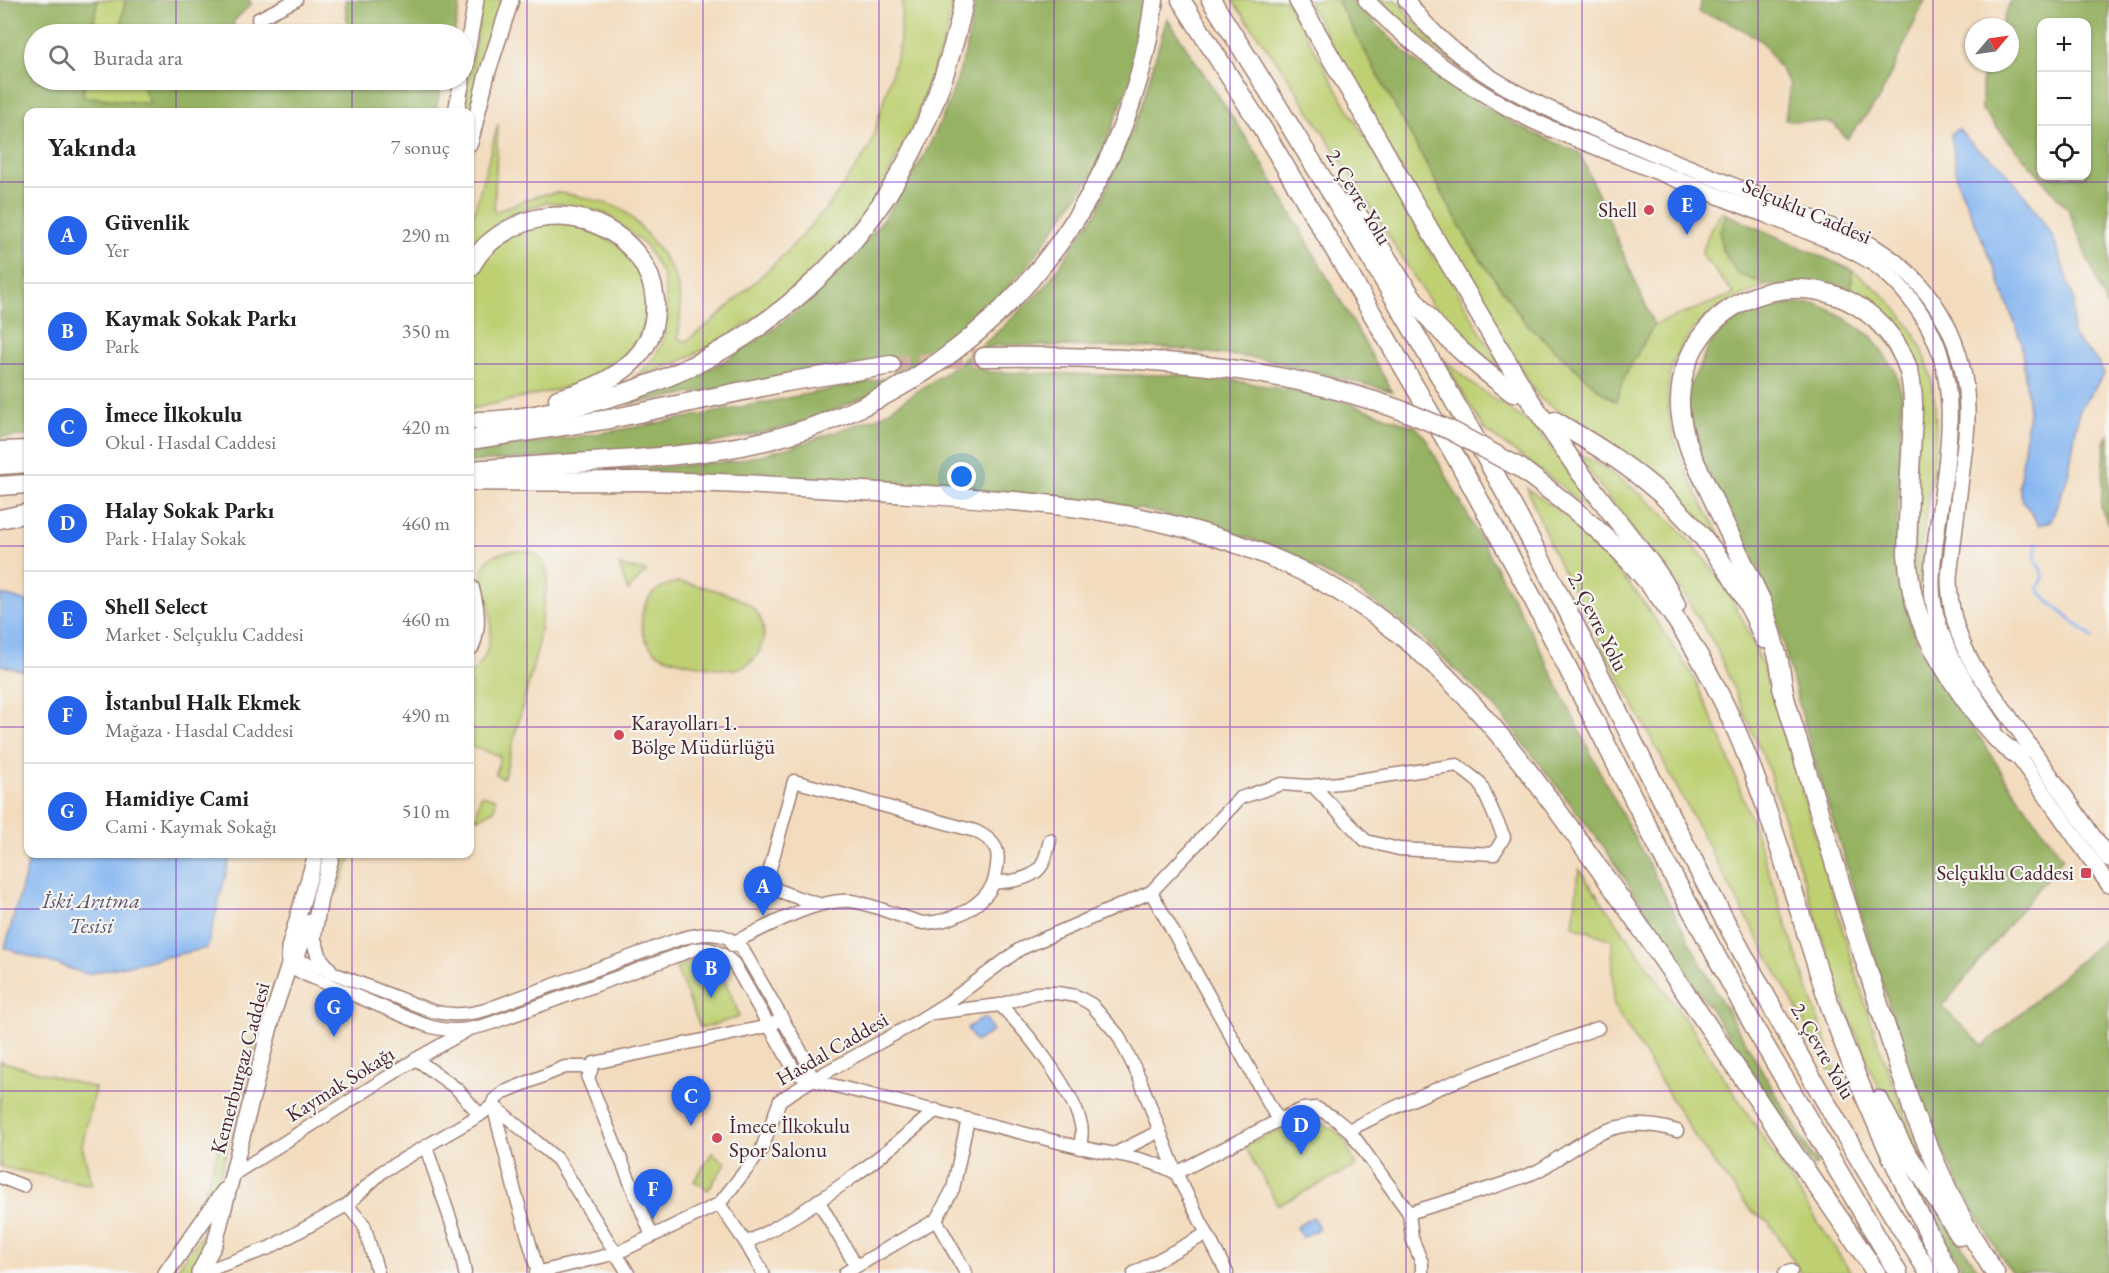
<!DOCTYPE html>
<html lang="tr">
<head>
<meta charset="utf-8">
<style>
	body { margin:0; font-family:"EB Garamond",serif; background:#f6f6f6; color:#202124 }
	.controls { position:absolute; right:18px; top:18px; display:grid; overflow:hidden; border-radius:12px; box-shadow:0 2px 4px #0004 }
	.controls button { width:54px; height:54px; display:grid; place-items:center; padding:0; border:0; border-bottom:2px solid #e0e0e0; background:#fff; color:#202124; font:30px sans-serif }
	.compass { position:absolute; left:1965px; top:18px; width:54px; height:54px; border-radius:50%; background:#fff; box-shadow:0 2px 4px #0004; rotate:61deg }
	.you { position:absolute; left:962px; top:477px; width:21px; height:21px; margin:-15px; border:4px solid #fff; border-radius:50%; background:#1a73e8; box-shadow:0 0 0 9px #1a73e833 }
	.badge { display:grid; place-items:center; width:39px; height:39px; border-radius:50%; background:#2563eb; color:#fff; font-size:20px; font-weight:700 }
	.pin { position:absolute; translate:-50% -50px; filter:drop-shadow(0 2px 3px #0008) }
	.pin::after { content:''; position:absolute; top:32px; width:21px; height:18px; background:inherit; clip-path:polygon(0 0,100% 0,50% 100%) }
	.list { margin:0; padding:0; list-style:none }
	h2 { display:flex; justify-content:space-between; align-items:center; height:78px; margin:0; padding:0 24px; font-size:26px }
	h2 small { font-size:20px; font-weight:400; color:#757577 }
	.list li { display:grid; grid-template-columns:39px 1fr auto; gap:18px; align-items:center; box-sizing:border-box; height:96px; padding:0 24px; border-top:2px solid #e0e0e0 }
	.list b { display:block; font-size:22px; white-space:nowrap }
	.list p { margin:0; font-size:20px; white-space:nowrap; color:#757577 }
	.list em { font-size:20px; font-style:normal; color:#757577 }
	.icon { flex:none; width:33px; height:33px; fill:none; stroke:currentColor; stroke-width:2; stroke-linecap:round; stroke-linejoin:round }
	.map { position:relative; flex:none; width:2109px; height:1273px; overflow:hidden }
	.search { position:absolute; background:#fff; box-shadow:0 2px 4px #0004; left:24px; top:24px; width:450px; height:66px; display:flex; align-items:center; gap:15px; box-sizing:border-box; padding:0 21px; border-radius:33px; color:#757577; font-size:22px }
	.panel { position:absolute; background:#fff; box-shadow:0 2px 4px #0004; left:24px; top:108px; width:450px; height:750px; border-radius:12px }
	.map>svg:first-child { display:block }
	.green { fill:#bed072; stroke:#84784e; stroke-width:1.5 }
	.forest { fill:#96b264; stroke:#706848; stroke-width:1.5; fill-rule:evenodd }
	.water { fill:#84b6f1; stroke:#676a8e; stroke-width:1.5 }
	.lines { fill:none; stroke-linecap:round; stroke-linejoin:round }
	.stream { stroke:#84b6f1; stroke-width:3 }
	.highway-tunnel { stroke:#d1b6a1; stroke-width:18; stroke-dasharray:18 9; stroke-linecap:butt }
	.minor-casing { stroke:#9e7e74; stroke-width:15 }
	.major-casing { stroke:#9e7e74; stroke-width:18 }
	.highway-casing { stroke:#9e7e74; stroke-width:21 }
	.minor { stroke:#fff; stroke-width:12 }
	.major { stroke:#fff; stroke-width:15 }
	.highway { stroke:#fff; stroke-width:18 }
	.highway-bridge-casing { stroke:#9e7e74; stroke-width:21; stroke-linecap:butt }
	.highway-bridge { stroke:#fff; stroke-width:18 }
	.grid { fill:none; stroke:#7b2cbf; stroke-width:1.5; stroke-opacity:0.55 }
	.poi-dot { fill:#d1495b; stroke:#f6f6f2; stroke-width:2 }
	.labels { text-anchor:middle; stroke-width:4.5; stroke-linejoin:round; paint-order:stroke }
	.street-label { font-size:21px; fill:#4a1f2b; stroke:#f6f6f2 }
	.poi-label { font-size:21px; fill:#4a1f2b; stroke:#f6f6f2; text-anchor:end }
	.water-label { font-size:22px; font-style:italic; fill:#5e5470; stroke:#f6f6f2 }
</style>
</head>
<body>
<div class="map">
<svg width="2109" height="1273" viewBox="0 0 2109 1273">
	<rect width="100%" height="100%" fill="#f6f6f2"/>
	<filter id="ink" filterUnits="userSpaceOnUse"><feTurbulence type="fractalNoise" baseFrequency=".0167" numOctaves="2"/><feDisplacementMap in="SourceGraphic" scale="12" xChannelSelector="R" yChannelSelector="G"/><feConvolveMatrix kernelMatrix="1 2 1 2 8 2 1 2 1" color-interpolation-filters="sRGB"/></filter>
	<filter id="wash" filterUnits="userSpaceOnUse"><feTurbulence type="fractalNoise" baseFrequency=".008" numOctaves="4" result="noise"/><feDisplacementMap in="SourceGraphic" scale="24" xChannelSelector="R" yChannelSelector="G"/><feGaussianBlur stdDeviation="1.35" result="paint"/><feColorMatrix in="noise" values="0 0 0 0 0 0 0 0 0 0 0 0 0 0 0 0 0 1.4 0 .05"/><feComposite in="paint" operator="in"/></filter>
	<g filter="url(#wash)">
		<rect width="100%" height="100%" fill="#f3dcbe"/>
		<g class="green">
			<polygon points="97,0 125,0 120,34 92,34"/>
			<polygon points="483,0 503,0 480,69 469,112 463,112"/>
			<path d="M903,0H953L946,35L913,127L873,203L834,250L781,300L724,339L677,363L632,379L650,364L662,343L667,311L664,277L645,245L608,215L582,207L548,202L508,215L481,237L470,254V233L472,221L498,124L494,212C514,205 535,194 556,193C568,193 612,203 622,210C639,221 672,264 677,283C682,302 681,318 678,338L685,342L715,319L786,253L830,204L870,147L899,48Z"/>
			<polygon points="1232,0 1286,0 1435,260 1439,259 1502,370 1465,340 1434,308 1286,74"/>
			<path d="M1307,0H1337L1470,244L1525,322L1599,390L1615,401L1626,373L1654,325L1734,294L1701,254L1711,228L1722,212L1726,214L1720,232L1722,250L1738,274L1767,285C1750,293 1729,300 1714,311C1625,377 1684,475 1728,548L1689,506L1640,464L1540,399L1440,240Z"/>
			<path d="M1380,0H1396C1416,26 1437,48 1462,68L1461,70L1416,34Z"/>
			<polygon points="85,80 140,80 151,105 82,96"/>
			<path d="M555,222L577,224L619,245L643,279L648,301L646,318L639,336L633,347L617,361L585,381L552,391L470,409V281C475,259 498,242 518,231C528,226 544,225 555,222Z"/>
			<path d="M1852,270C1933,325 1944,389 1931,482C1928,501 1924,521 1922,541C1920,560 1921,580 1920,600L1915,578L1914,373L1851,294Z"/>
			<polygon points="1442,358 1475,386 1535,427 1626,544 1560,485 1484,429"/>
			<path d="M1574,451C1633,482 1683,525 1721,582C1761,644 1776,705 1797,774C1838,906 1869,1043 1929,1169L1924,1171L1873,1076L1840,993L1768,768L1714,643L1669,571L1631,528Z"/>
			<polygon points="1527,488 1568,518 1606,557 1639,596 1692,674 1721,738 1753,825 1844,1096 1717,863 1554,554"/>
			<path d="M511,551C533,551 543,551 548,576L537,651L504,777L501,778L496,774L500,756L470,746L474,728L470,726V674C489,660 493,634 490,612C487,584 467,557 511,551Z"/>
			<polygon points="619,566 645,571 646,573 640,577 628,591"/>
			<path d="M677,582C696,584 741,595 754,609C776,632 758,673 726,669C709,667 678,662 663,656C637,645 635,607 656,591C662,586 669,584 677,582Z"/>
			<polygon points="481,795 496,799 494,810 480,818 476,818"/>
			<polygon points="343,854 352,854 337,893 332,892"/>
			<polygon points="1579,869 1697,1036 1851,1273 1801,1273 1768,1221 1751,1211 1697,1140 1614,1006 1612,940 1573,926"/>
			<path d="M697,959C721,965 733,995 739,1017L706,1027H700L676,968Z"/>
			<polygon points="263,1008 262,1022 218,1182 215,1193 191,1225 200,1206"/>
			<polygon points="0,1061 95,1088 82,1146 92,1185 0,1167"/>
			<polygon points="1316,1119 1342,1135 1356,1166 1278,1205 1244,1145 1304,1121"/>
			<polygon points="712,1153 726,1163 708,1190 694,1181"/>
			<polygon points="218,1213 217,1220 191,1273 174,1273"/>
		</g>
		<g class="forest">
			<polygon points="0,0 97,0 92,34 34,34 34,80 85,80 83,96 150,104 140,80 443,80 435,112 28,112 28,436 0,437"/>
			<polygon points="125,0 250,0 251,4 233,22 237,34 120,34"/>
			<polygon points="345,0 461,0 454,34 340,34 348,29"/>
			<path d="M975,0H1144L1142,28L1131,79L1095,171L1030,263L979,317L907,375L871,394L801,424L687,449L470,462V451C612,436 753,404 894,377L892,359L628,404C667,389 704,374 739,352C860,277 957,143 975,0Z"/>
			<polygon points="1337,0 1350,0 1415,61 1470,98 1520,127 1580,153 1654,325 1626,373 1616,401 1599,390 1525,322 1470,244"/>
			<polygon points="1702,0 1925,0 1879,99 1847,139 1833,123 1785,120 1790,84 1762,41 1727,21 1698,12"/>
			<path d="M2011,0H2109V311L2068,209L1982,110V74L1986,63H2010V27H2001ZM2042,22H2086V176H2042Z"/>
			<polygon points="1167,18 1260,159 1392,391 1263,359 1166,348 996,345 978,353 979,368 990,372 1107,375 1204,375 1337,399 1416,427 1425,437 1536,641 1599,770 1715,990 1817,1164 1814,1167 1604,847 1496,708 1421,637 1357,590 1280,550 1240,535 1196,522 1140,509 751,479 603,472 736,461 791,447 879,417 946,372 991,338 1045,287 1097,211 1140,111"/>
			<polygon points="1726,214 1852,270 1851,294 1767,285 1738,274 1722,250 1720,232"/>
			<polygon points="1797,303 1817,304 1838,314 1872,337 1895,371 1902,395 1896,563 1910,623 1919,645 1934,674 1981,739 2009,784 2063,858 1942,1007 1983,1046 2109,935 2109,1273 2012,1273 2000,1255 1959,1185 1913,1085 1811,749 1776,617 1758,569 1733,516 1699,457 1691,427 1688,405 1690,386 1710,344 1727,326 1752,312"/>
			<polygon points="2109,433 2109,523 2101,509 2105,443"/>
			<polygon points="1923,1191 1981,1273 1964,1273 1921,1193"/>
		</g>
		<g class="water">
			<polygon points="1958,129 1977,149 1998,163 2025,195 2053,237 2074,299 2072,335 2098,362 2104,374 2079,411 2068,476 2051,521 2039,525 2023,501 2019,487 2029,411 2021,341 1995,269 1958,183 1951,134"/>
			<polygon points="0,594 28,602 28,672 0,665"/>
			<polygon points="31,854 231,854 207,948 87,974 5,948"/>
			<polygon points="985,1017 993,1031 975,1042 967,1028"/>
			<polygon points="1313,1217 1319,1228 1302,1238 1296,1227"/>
		</g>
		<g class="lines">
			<polyline class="stream" points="2037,542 2035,559 2044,576 2038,589 2047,600 2093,638"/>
		</g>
	</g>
	<g filter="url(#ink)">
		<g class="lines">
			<polyline class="highway-tunnel" points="891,365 984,357"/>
			<defs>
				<g id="minor">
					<polyline points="258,19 296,0"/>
					<polyline points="1151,892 1278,1120"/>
					<path d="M818,904C805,899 772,893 767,880L794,781L975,831C1002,844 1000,855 994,882"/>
					<path d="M732,945L736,941C768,927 823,894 857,902C879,907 900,917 923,923C949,923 983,907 994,882C1008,883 1031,879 1040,868C1046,860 1048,848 1050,840"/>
					<path d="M289,965L304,974L425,1025C449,1033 468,1031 492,1023L695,949C711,947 722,952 734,964L796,1073L812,1080C898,1101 984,1123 1070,1145C1106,1154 1143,1155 1176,1173"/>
					<path d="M289,965L307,963L432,1011C450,1016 467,1015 485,1010L676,940C700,933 725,928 743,950L807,1062L812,1080"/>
					<path d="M1000,1005C1026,1030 1073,1090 1081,1125C1083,1132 1081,1140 1080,1148"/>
					<polyline points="933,1013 1000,1005 1036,993 1057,993 1076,996 1091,1004 1118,1035 1139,1077 1176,1173 1227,1273"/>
					<polyline points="416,1059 457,1089 480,1115"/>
					<path d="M1349,1130C1427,1089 1515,1058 1598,1028"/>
					<polyline points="426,1147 460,1248 465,1273"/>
					<polyline points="1114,1154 1160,1131"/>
					<polyline points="1176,1173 1291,1114 1303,1109 1316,1108 1333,1117 1349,1130 1409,1213 1412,1238 1422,1263 1422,1273"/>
					<polyline points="234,1174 416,1059 466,1031"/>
					<polyline points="0,1177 23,1186"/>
					<polyline points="818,1200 856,1266"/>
					<polyline points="719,1204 746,1243 763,1273"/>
					<polyline points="347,1205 364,1225 378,1273"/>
					<path d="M1409,1213C1450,1200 1492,1189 1533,1173C1544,1169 1554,1160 1564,1154C1604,1127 1630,1117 1677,1131"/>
					<polyline points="936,1220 966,1273"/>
					<polyline points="652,1236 588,1078 594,1063 769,1026 776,1022"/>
					<path d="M746,1243C816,1208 877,1161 936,1110"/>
					<polyline points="538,1272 515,1192 493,1105 494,1100 504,1092 565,1067 592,1067"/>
					<polyline points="200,1273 269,1248 347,1205 383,1171 480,1115 493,1105 558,1160 628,1273"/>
					<polyline points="536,1273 617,1253 719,1204 761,1151 780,1100 812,1080 913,1024 950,1001 1020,949 1151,892 1240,798 1282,784 1308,786 1339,783 1457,765 1480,783 1504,837 1494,854 1399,849 1366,841 1313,786 1308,786"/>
					<polyline points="845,1273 936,1220 953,1189 968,1119"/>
					<polyline points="1134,1273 1206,1234"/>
					<polyline points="1785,1273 1791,1271"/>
				</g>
				<g id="major">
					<path d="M1366,0C1417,51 1476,95 1542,125C1567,136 1593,145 1618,156C1666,175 1715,195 1764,214C1797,228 1843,243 1873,263C1892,276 1908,294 1921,314C1965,380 1947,456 1937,530C1934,552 1930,577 1933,600C1940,648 1967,685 1994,725"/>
					<path d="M1406,0C1469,84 1558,113 1651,152C1721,181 1793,209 1862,240C1937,280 1974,352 1966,436L1949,577C1949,611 1958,639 1975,668L2109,859"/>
					<polyline points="464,70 476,0"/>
					<polyline points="456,112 462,80"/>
					<polyline points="470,143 487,74 511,0"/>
					<polyline points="2013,749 2109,885"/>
					<polyline points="289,965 296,958 310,922"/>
					<polyline points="330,971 320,959 313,938 320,898 332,854"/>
					<polyline points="166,1273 224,1191"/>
					<polyline points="199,1273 215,1243 274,1011 289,965 289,948 316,854"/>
				</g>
				<g id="highway">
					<polyline points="1181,0 1264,131 1362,296 1461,466 1532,597 1664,859 1757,1032 1898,1273"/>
					<path d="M1211,0C1250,60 1286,120 1324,181C1407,317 1487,454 1560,596C1597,667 1632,741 1669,813C1749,970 1835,1124 1929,1273"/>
					<polyline points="1298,0 1425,222 1528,397 1579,471 1654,568 1667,587 1676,605"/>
					<path d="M1348,204C1375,233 1392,270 1416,302C1443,338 1477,366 1513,393"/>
					<path d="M470,268C480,248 496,235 516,226C573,198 649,235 655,300C656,318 652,337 641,352C621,378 589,391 558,399"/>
					<path d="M984,357C1127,355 1274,362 1409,413"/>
					<path d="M478,421C510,421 541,414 572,407C750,368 887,249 944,75C952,50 960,25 964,0"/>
					<path d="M1555,421C1585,439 1616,457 1643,479C1695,520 1740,578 1764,639"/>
					<polyline points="470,440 610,419 786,382 891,365"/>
					<polyline points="0,451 28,450"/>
					<polyline points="0,465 28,463"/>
					<path d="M1520,468C1560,498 1600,528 1633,565C1746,689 1778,855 1831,1009C1863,1100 1904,1187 1949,1273"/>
					<path d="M470,470C525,466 581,463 636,459C681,455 725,451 769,440C977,387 1128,213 1154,0"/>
					<path d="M470,481C525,482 581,481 637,481C723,482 808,487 893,493C1048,502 1200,509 1337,590C1463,665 1544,792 1627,908C1681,985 1733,1063 1786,1142C1816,1185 1847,1228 1876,1273"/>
					<polyline points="0,486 28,484"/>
					<polyline points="0,519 28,513"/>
					<path d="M470,589C475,608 478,626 470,646"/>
					<polyline points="1782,688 1846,902 1915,1117 1952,1199 1968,1230 1995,1273"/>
					<path d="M1785,699L1779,661L1762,602L1691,453C1685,436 1679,418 1680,399C1684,300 1802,254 1875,319C1890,333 1903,352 1909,372C1916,399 1912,426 1911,454C1909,487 1908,521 1907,554C1909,574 1911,594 1918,613C1932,655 1967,706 1997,739C2003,746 2011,751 2019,756"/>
					<polyline points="1879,1100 1902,1145 1960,1236"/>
				</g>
			</defs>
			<use href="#minor" class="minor-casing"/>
			<use href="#major" class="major-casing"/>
			<use href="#highway" class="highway-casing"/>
			<use href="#minor" class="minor"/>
			<use href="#major" class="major"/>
			<use href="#highway" class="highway"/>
			<defs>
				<polyline id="highway-bridge" points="1409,413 1452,431 1520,468"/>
			</defs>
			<use href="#highway-bridge" class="highway-bridge-casing"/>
			<use href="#highway-bridge" class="highway-bridge"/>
		</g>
	</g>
	<path class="grid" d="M176,0V34M352,0V34M527,0V1273M703,0V1273M879,0V1273M1054,0V1273M1230,0V1273M1406,0V1273M1582,0V1273M1758,0V1273M1933,0V1273M176,80V112M352,80V112M0,182H28M470,182H2109M0,364H28M470,364H2109M0,546H28M470,546H2109M0,727H28M470,727H2109M176,854V1273M352,854V1273M0,909H2109M0,1091H2109"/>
	<g class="poi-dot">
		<circle cx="1649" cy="210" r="6"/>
		<circle cx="619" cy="735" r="6"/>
		<rect x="2080" y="867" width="12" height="12" rx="3"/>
		<circle cx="717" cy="1138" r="6"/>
	</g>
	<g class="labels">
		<g class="street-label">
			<text transform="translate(1359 197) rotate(59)" y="7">2. Çevre Yolu</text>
			<text transform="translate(1807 211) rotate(23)" y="7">Selçuklu Caddesi</text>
			<text transform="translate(1598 622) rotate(63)" y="7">2. Çevre Yolu</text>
			<text transform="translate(832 1049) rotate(-30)" y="7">Hasdal Caddesi</text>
			<text transform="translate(1823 1051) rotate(60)" y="7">2. Çevre Yolu</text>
			<text transform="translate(240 1068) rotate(-75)" y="7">Kemerburgaz Caddesi</text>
			<text transform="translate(340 1084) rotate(-32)" y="7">Kaymak Sokağı</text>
		</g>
		<g class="poi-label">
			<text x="1637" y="217">Shell</text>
			<text x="631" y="730" text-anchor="start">Karayolları 1.<tspan x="631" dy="24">Bölge Müdürlüğü</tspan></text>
			<text x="2074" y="880">Selçuklu Caddesi</text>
			<text x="729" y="1133" text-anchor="start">İmece İlkokulu<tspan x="729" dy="24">Spor Salonu</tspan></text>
		</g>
		<g class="water-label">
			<text x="91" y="908">İski Arıtma<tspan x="91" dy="25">Tesisi</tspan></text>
		</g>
	</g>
</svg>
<div class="controls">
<button>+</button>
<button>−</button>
<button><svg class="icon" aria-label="locate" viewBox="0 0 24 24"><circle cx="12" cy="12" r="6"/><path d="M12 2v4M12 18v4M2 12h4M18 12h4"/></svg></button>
</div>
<svg class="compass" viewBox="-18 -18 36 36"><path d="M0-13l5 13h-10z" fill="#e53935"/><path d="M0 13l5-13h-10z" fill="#757577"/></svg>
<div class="you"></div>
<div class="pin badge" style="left:763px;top:916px">A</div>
<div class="pin badge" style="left:711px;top:998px">B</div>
<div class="pin badge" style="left:691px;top:1126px">C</div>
<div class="pin badge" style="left:1301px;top:1155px">D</div>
<div class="pin badge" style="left:1687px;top:235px">E</div>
<div class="pin badge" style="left:653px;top:1219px">F</div>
<div class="pin badge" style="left:334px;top:1037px">G</div>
<div class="search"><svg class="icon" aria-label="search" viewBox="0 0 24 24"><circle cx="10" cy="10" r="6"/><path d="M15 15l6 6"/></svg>Burada ara</div>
<section class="panel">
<h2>Yakında<small>7 sonuç</small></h2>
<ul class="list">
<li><span class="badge">A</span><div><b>Güvenlik</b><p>Yer</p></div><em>290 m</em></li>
<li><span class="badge">B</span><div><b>Kaymak Sokak Parkı</b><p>Park</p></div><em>350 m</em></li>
<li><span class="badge">C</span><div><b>İmece İlkokulu</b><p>Okul · Hasdal Caddesi</p></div><em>420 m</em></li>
<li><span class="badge">D</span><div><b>Halay Sokak Parkı</b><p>Park · Halay Sokak</p></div><em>460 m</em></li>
<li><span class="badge">E</span><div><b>Shell Select</b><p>Market · Selçuklu Caddesi</p></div><em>460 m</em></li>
<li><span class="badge">F</span><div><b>İstanbul Halk Ekmek</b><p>Mağaza · Hasdal Caddesi</p></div><em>490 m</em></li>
<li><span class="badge">G</span><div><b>Hamidiye Cami</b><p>Cami · Kaymak Sokağı</p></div><em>510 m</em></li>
</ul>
</section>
</div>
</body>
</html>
